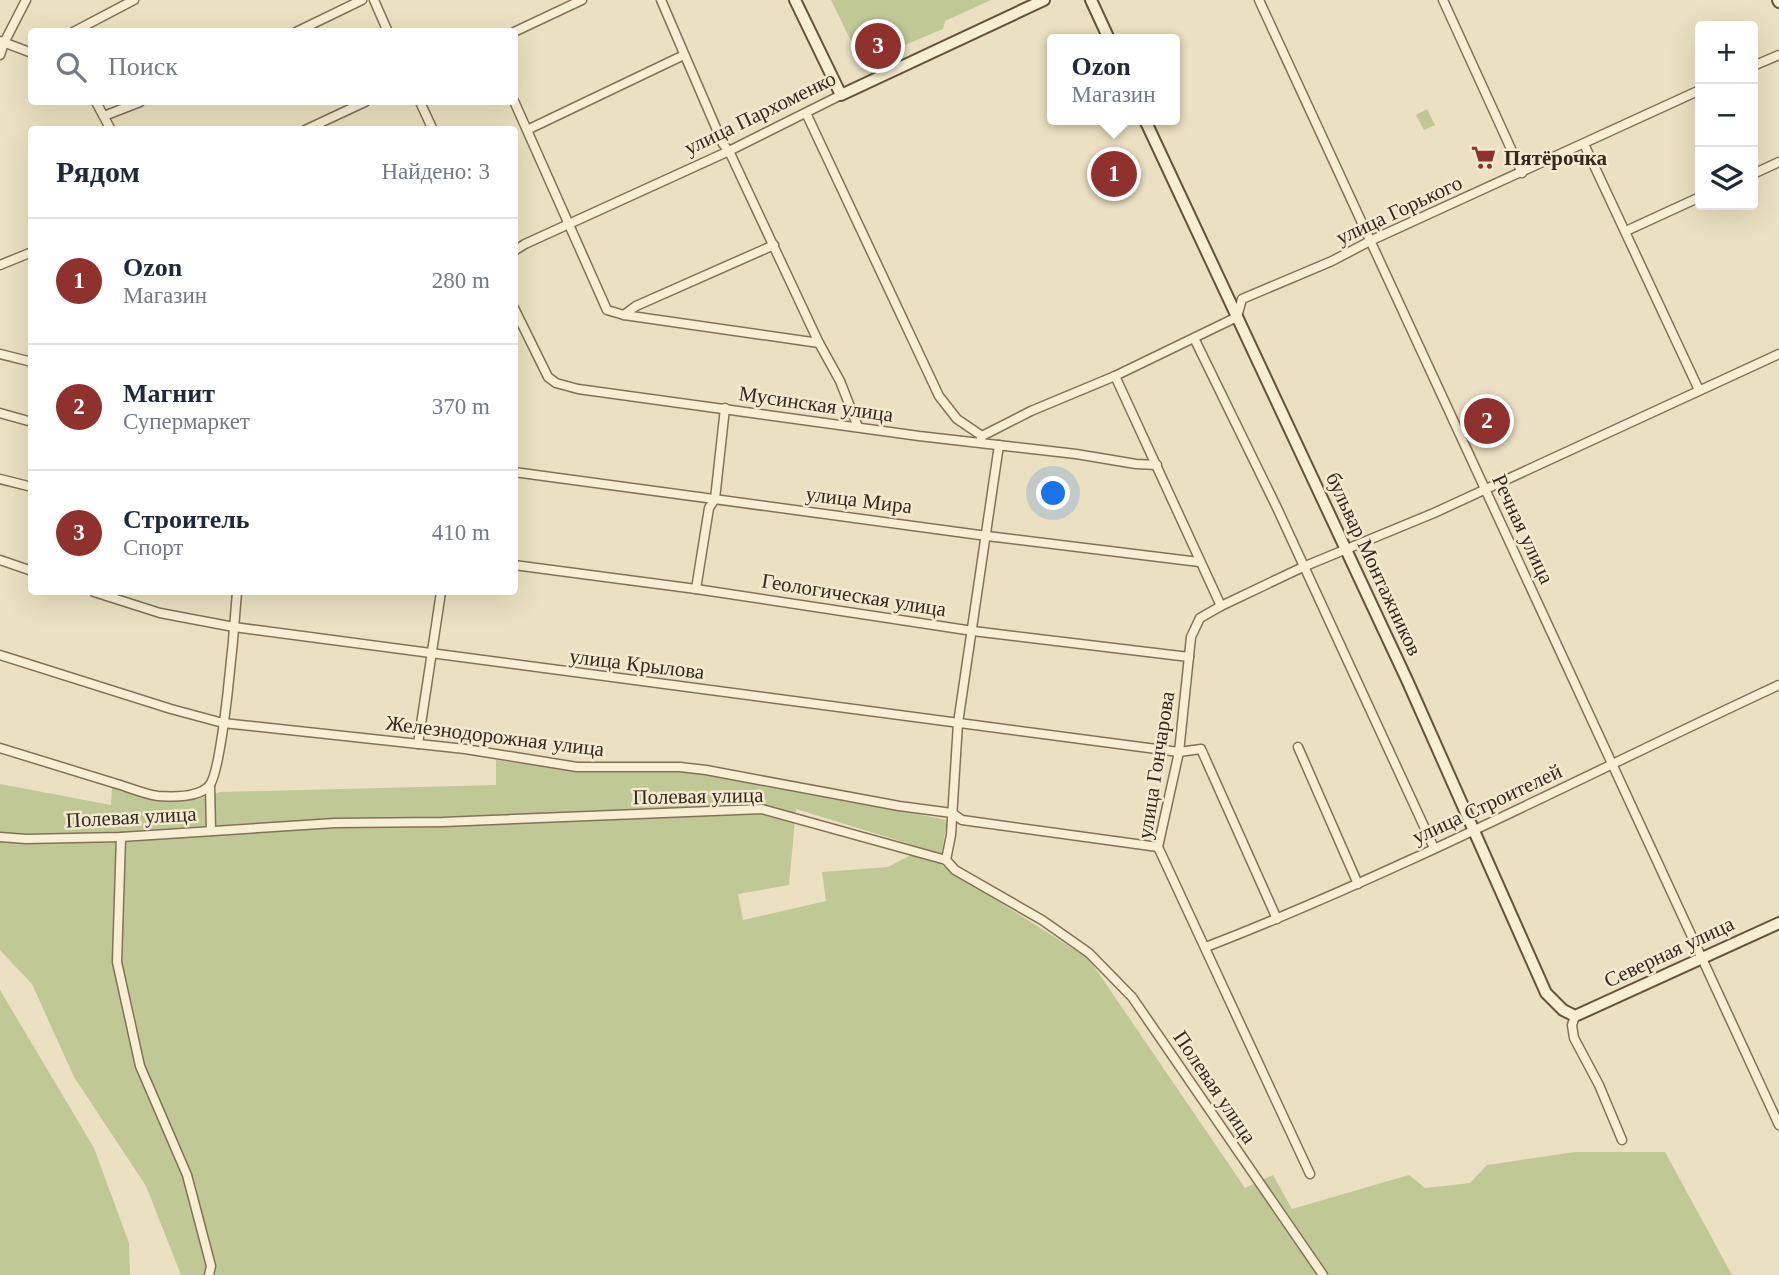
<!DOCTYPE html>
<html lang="ru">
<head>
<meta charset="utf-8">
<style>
	body { margin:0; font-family:Georgia,serif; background:#f6f6f7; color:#1f2937 }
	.controls { position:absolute; right:21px; top:21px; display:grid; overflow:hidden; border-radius:7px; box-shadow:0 7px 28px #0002 }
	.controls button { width:63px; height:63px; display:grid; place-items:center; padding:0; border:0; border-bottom:2px solid #e0e1e3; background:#fff; color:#1f2937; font:35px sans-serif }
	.you { position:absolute; left:1054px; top:494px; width:24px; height:24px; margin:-18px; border:5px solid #fff; border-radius:50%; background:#1a73e8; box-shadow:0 0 0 10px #1a73e833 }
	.badge { display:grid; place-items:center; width:46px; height:46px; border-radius:50%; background:#8f312d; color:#fff; font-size:23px; font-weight:700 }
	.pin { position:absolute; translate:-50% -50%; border:4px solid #fff; box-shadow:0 2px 7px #0006 }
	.popup { position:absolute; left:1047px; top:34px; width:133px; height:91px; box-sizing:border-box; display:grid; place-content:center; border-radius:7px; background:#fff; filter:drop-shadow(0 2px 5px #0005); font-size:23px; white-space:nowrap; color:#747a83 }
	.popup b { font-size:26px; color:#1f2937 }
	.popup::after { content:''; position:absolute; left:50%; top:100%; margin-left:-14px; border:14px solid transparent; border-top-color:#fff }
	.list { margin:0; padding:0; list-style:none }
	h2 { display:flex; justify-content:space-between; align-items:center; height:91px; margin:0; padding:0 28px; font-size:30px }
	h2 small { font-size:23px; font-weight:400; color:#747a83 }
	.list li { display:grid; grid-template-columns:46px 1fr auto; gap:21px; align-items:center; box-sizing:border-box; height:126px; padding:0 28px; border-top:2px solid #e0e1e3 }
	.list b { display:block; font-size:26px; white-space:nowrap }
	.list p { margin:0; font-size:23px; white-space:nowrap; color:#747a83 }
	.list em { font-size:23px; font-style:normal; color:#747a83 }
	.icon { flex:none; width:38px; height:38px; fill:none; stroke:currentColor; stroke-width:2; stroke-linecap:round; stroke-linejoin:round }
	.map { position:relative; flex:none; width:1779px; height:1275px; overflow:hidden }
	.search { position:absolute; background:#fff; box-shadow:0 7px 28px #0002; left:28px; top:28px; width:490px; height:77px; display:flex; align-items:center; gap:18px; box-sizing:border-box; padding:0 24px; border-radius:7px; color:#747a83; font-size:26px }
	.panel { position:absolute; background:#fff; box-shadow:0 7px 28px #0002; left:28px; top:126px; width:490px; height:469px; border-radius:7px }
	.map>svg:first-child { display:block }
	.green { fill:#c0c895; fill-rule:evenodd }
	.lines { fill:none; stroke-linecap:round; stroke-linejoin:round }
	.street-casing { stroke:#837259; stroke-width:11 }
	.secondary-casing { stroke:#65533d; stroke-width:14 }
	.street { stroke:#f7eed3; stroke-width:8 }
	.secondary { stroke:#f7eed3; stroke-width:10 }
	.labels { text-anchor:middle; stroke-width:5; stroke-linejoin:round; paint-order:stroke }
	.street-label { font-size:21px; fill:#34291d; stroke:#f3ead0 }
	.poi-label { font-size:21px; font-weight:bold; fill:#34291d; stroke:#f3ead0; text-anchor:start }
</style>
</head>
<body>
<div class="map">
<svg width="1779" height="1275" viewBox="0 0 1779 1275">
	<rect width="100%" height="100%" fill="#ebe0c1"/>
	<g class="green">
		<polygon points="831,0 991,0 945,21 943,29 862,63"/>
		<polygon points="1427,109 1435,125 1424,130 1416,115"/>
		<path d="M496,760L583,772H686L744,780L947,820L940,864L1089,959L1245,1188L1273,1175L1292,1209L1409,1175L1425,1188L1470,1183L1487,1165L1575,1152H1665L1732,1275H181L146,1186L74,1077L32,984L0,950V784L111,805L112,787C149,797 182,808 220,792L496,785ZM796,809L913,845L911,855L888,867L822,872L826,901L743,920L738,894L789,885Z"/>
		<polygon points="0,990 94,1148 129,1243 130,1275 0,1275"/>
	</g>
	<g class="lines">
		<defs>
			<g id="street">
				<polyline points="374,0 388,32"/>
				<polyline points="661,0 723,144 729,151 819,343 840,381 858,427"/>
				<polyline points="1259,0 1779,1125"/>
				<polyline points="1443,0 1522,173"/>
				<polyline points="73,32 134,0"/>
				<polyline points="296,32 362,0"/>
				<polyline points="514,32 582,0"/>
				<polyline points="0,41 32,53"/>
				<polyline points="0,55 4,43 26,0"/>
				<polyline points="1753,66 1779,55"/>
				<polyline points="514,101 607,310 624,315 819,343"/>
				<polyline points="96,102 111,130"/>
				<polyline points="420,102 433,130"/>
				<polyline points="806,113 939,396 957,419 982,436"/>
				<polyline points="104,116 140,102"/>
				<polyline points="305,130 365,102"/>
				<polyline points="527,130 684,55"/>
				<polyline points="1584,144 1699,390"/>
				<polyline points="1753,174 1779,162"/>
				<polyline points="1626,231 1700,197"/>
				<polyline points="514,251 525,244 729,151 841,95"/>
				<polyline points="0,265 32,252"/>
				<polyline points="514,308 548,377 556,383 578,389 919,436 1076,454 1136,464 1157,465"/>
				<polyline points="624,315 636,306 774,245"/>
				<polyline points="1194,338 1278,510 1434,848"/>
				<polyline points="0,354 32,362"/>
				<polyline points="1115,376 1221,606"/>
				<polyline points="0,413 32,422"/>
				<polyline points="980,442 982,436 1031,411 1115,376 1237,317 1242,299 1332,261 1372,240 1700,90"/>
				<polyline points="514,472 987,536 1199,562"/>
				<polyline points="0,479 32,487"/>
				<polyline points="0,560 32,571"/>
				<polyline points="514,565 696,589 973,631 1189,657"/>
				<polyline points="696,589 709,508 715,499 725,408"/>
				<polyline points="94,592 160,613 234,627 1179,752 1201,749 1277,919"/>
				<polyline points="0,655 171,709 223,723 465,749 577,767 680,767 706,770 899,806 952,813 962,820 1158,847"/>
				<polyline points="418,744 441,592"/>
				<polyline points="1298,747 1358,884"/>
				<path d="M0,748C39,760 78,772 117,784C131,788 144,794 158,796C173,797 198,798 209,786C223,771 235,620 237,592"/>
				<polyline points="210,785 211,831"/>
				<polyline points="0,837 26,839 121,837 335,823 443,822 762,809 946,860 955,870 1042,920 1089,953 1132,997 1323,1275"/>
				<polyline points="121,837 117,962 140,1066 187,1175 211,1266 209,1275"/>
				<polyline points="946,860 951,835 958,723 999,445"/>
				<path d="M1206,947C1402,871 1589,773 1779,685"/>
				<polyline points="1575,1016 1572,1025 1574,1038 1599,1085 1622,1140"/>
				<polyline points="1310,1174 1158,847 1179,752 1191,637 1200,618 1221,606 1303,567 1434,513 1779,354"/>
			</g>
			<g id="secondary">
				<polyline points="795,0 841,95 1044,0"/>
				<polyline points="1091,0 1109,39"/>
				<polyline points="1778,0 1779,2"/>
				<polyline points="1145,120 1407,680 1546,993 1563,1010 1575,1016 1779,923"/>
			</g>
		</defs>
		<use href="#street" class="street-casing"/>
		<use href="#secondary" class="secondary-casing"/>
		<use href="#street" class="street"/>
		<use href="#secondary" class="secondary"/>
	</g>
	<defs>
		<symbol id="supermarket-bare" viewBox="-9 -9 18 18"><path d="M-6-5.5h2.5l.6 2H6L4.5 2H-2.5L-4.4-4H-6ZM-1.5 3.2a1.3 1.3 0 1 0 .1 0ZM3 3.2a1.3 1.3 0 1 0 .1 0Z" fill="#8f312d" stroke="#f3ead0" stroke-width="2.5" paint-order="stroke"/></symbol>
	</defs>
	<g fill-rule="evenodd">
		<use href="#supermarket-bare" x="1466" y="140" width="35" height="35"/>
	</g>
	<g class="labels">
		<g class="street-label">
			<text transform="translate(760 113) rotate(-26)" y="7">улица Пархоменко</text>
			<text transform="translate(1399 210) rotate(-25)" y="7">улица Горького</text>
			<text transform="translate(816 404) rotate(8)" y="7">Мусинская улица</text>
			<text transform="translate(859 500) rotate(7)" y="7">улица Мира</text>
			<text transform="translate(1523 529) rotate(65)" y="7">Речная улица</text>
			<text transform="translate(1374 564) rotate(65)" y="7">бульвар Монтажников</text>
			<text transform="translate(854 595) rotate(9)" y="7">Геологическая улица</text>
			<text transform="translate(637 664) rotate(7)" y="7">улица Крылова</text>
			<text transform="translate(495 736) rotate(7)" y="7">Железнодорожная улица</text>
			<text transform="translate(1156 765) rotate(-81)" y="7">улица Гончарова</text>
			<text transform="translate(698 796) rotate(-1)" y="7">Полевая улица</text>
			<text transform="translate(1487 804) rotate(-25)" y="7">улица Строителей</text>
			<text transform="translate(131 817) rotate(-3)" y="7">Полевая улица</text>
			<text transform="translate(1669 952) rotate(-25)" y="7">Северная улица</text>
			<text transform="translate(1215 1087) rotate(56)" y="7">Полевая улица</text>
		</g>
		<g class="poi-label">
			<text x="1504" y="165">Пятёрочка</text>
		</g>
	</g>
</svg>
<div class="controls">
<button>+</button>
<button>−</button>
<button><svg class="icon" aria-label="layers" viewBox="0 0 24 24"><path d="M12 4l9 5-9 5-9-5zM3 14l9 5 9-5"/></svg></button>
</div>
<div class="you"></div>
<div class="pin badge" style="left:1114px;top:174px">1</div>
<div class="popup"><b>Ozon</b>Магазин</div>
<div class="pin badge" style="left:1487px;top:421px">2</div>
<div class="pin badge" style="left:878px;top:46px">3</div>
<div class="search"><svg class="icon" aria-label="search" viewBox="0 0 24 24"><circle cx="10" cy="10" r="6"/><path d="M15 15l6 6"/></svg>Поиск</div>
<section class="panel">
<h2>Рядом<small>Найдено: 3</small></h2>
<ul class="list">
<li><span class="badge">1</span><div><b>Ozon</b><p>Магазин</p></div><em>280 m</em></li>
<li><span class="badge">2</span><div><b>Магнит</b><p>Супермаркет</p></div><em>370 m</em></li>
<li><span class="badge">3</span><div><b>Строитель</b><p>Спорт</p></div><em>410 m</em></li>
</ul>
</section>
</div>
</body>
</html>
